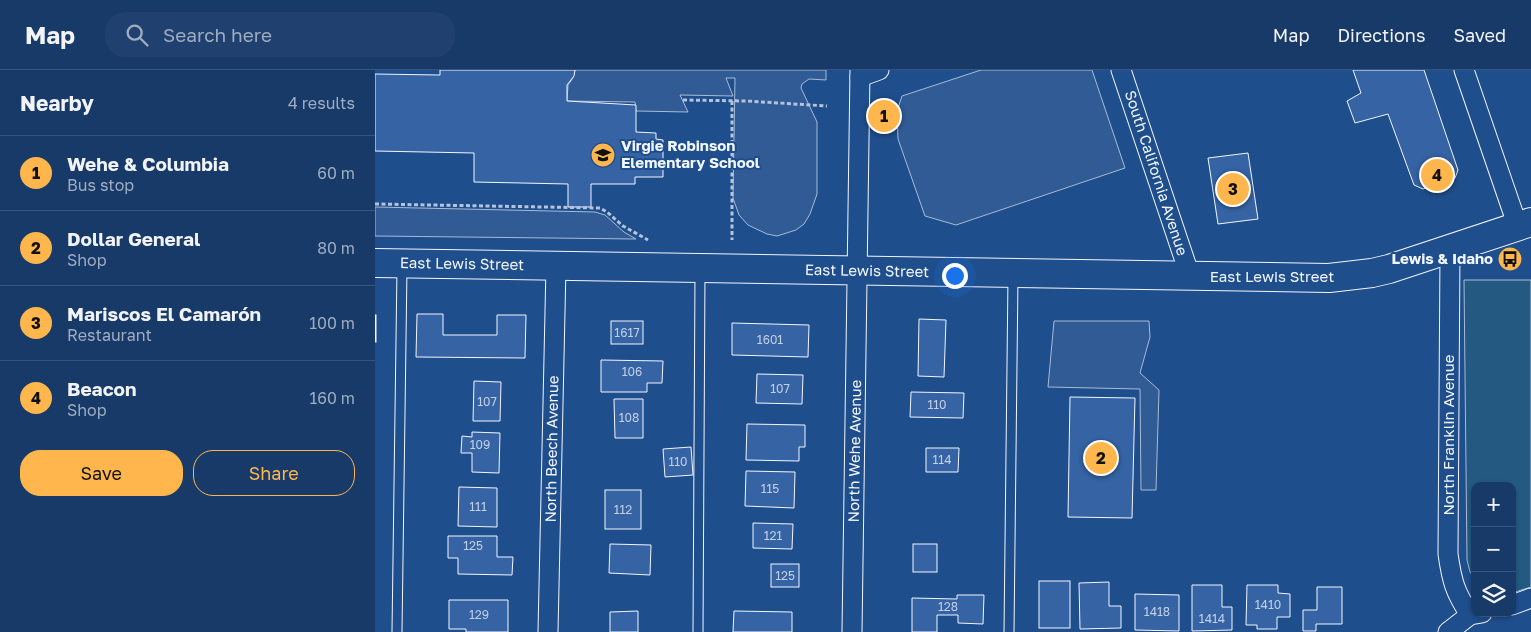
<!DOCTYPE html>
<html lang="en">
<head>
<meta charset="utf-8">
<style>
	body { margin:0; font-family:"Golos Text",sans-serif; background:#20416f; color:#f1f3f6 }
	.controls { position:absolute; right:15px; bottom:15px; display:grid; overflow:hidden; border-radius:10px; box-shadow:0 1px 4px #0004 }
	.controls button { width:45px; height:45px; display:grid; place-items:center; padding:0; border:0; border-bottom:1px solid #36547d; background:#173a69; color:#f1f3f6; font:25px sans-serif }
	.you { position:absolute; left:579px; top:205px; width:18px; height:18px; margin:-12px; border:4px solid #fff; border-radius:50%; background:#1a73e8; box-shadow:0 0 0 8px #1a73e833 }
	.badge { display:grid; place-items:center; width:32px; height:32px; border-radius:50%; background:#ffb74d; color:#111; font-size:16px; font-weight:700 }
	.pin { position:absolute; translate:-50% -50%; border:2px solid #fff; box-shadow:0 1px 5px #0006 }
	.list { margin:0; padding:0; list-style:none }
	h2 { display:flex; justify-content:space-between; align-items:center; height:65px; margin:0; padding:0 20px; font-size:21px }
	h2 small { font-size:16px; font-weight:400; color:#9eadc0 }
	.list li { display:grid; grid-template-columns:32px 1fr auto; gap:15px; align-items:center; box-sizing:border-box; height:75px; padding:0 20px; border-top:1px solid #36547d }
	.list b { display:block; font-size:19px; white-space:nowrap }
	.list p { margin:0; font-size:16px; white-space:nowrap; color:#9eadc0 }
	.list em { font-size:16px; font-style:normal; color:#9eadc0 }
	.actions { display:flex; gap:10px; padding:15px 20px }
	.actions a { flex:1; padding:11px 0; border:1px solid #ffb74d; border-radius:20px; text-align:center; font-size:18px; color:#ffb74d }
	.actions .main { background:#ffb74d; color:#111 }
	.icon { flex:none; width:28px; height:28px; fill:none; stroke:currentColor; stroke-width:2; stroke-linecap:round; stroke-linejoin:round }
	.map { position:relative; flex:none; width:1156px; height:562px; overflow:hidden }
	header { display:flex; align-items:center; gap:30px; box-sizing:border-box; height:70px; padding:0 25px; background:#173a69; border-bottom:1px solid #36547d }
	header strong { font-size:24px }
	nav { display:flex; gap:28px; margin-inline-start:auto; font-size:18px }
	.search { width:350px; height:45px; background:#20416f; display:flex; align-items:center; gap:12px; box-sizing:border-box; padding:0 18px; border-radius:20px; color:#9eadc0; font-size:19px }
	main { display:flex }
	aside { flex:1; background:#173a69 }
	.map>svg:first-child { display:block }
	.green { fill:#245a82; stroke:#a8bbd7 }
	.parking { fill:#305b95; stroke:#a8bbd7 }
	.building { fill:#3563a3; stroke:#f2f6ff }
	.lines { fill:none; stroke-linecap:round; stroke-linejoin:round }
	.service-casing { stroke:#f2f6ff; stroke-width:11 }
	.minor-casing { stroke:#f2f6ff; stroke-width:21 }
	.primary-casing { stroke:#f2f6ff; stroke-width:30 }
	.path { stroke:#b3c4dc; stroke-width:3; stroke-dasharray:4 2.5; stroke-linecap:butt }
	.service { stroke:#1f4e8c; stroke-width:9 }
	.minor { stroke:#1f4e8c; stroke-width:19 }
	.primary { stroke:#1f4e8c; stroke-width:28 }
	.labels { text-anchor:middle; stroke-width:4; stroke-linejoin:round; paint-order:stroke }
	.number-label { font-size:12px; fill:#c3d1e8 }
	.poi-label { font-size:15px; font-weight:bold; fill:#f2f6ff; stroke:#1f4e8c; text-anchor:start }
	.street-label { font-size:15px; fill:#f2f6ff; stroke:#1f4e8c }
</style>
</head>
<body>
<header>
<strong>Map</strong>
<div class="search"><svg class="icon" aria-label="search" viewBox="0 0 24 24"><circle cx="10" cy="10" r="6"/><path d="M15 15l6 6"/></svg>Search here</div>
<nav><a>Map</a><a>Directions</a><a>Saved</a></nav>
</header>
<main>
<aside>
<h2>Nearby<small>4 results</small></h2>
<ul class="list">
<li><span class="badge">1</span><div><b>Wehe &amp; Columbia</b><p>Bus stop</p></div><em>60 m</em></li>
<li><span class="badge">2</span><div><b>Dollar General</b><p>Shop</p></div><em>80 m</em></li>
<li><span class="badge">3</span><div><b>Mariscos El Camarón</b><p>Restaurant</p></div><em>100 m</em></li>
<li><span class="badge">4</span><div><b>Beacon</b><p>Shop</p></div><em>160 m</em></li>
</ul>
<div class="actions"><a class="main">Save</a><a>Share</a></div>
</aside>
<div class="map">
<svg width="1156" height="562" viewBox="0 0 1156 562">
	<rect width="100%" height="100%" fill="#1f4e8c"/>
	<polygon class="green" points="1089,210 1156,210 1156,517 1137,523 1137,416 1100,416 1100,509 1095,502 1092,490"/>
	<g class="parking">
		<polygon points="200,0 451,0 451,10 434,9 427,14 426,18 442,52 442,124 435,144 429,154 421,160 402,166 392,164 373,155 364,145 358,128 360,8 351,8 358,26 305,25 313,42 261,41 260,32 192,31 193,15 198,8"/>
		<polygon points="606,0 717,0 750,98 581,155 550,146 523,69 522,41 527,26"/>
		<polygon points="0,137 220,142 230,145 249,162 261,169 0,166"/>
		<polygon points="679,251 774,251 775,267 765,303 784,320 781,420 766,420 765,319 673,317"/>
	</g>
	<g class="building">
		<polygon points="65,0 200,0 199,6 192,15 192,31 261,35 261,62 281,63 281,69 288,70 288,107 260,107 260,114 216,114 216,137 193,137 193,114 99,112 99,83 0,81 0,4 65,5"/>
		<polygon points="978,0 1049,0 1083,100 1080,108 1048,119 1039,115 1013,44 980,53 972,31 986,23"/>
		<polygon points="873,83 883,149 843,154 833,88"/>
		<polygon points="42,244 68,244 68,265 122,265 122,245 151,245 150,288 41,287"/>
		<rect x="0" y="245" width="1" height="27"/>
		<polygon points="544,249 571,250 569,307 543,306"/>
		<rect x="236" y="251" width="32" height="23"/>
		<polygon points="357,253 434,255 433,287 357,285"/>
		<polygon points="226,290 288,291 287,313 272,313 272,322 226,322"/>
		<polygon points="382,304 428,305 427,334 381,333"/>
		<polygon points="99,311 126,312 125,351 98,351"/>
		<polygon points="536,322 589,323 588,348 535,347"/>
		<polygon points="695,327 760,328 757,448 693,447"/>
		<polygon points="239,329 268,329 268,368 240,368"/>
		<polygon points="372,354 430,355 430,377 424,377 424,391 371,390"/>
		<polygon points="97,362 125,363 124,403 97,402 97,383 86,383 87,366 97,367"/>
		<polygon points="316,377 318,405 290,407 288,379"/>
		<polygon points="551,378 584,378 583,402 551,402"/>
		<polygon points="371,401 420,402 419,438 370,436"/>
		<polygon points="84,417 122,418 122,457 83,456"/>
		<rect x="230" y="420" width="36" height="39"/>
		<polygon points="378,453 418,454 417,479 378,478"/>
		<polygon points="73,466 122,466 122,487 138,487 137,505 83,504 83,488 73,488"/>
		<polygon points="235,474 276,475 275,505 234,503"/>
		<rect x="538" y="474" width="24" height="28"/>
		<rect x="396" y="494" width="28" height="23"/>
		<rect x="664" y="511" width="31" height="47"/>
		<polygon points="734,512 734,536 746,536 746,558 705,559 704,513"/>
		<polygon points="817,515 847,515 847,537 857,537 857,560 817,561"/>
		<polygon points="872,515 903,515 903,523 915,524 915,547 902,547 902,559 882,559 882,555 871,555"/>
		<polygon points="942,517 967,517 967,554 941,554 941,561 928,561 928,540 942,540"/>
		<polygon points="760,524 804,525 804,561 760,560"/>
		<polygon points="582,525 609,525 608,554 583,553 583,545 562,545 562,562 537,562 537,528 582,529"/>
		<polygon points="74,530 133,530 133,562 91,562 91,559 74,559"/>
		<polygon points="263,541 263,562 235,562 235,542"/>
		<polygon points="359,541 417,542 417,562 358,562"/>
	</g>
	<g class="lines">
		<defs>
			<g id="service">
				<polyline points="22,562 27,197"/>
				<polyline points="323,562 325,202"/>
				<polyline points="634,562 638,206"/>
			</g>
			<g id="minor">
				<polyline points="746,0 815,206"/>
				<polyline points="1089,0 1143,157"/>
				<polyline points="485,7 504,0"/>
				<path d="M1075,180L1073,484C1077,512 1080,522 1095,545"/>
				<polyline points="1137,535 1156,528"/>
				<polyline points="173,562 181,196"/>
				<polyline points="477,562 485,0"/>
				<polyline points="1073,562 1095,545 1107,543"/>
			</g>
			<polyline id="primary" points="0,193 954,208 997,203 1014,199 1156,152"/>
		</defs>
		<use href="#service" class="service-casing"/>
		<use href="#minor" class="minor-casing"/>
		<use href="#primary" class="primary-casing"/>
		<g class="path">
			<polyline points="308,30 371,31 452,36"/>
			<polyline points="357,31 357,170"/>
			<polyline points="0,134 225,138 232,142 248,156 273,170"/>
		</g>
		<use href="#service" class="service"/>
		<use href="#minor" class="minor"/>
		<use href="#primary" class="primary"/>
	</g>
	<defs>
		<symbol id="school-disc" viewBox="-11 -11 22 22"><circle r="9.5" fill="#ffb74d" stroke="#1f4e8c"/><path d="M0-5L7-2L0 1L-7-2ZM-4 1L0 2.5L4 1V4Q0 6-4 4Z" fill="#111"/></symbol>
		<symbol id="bus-disc" viewBox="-11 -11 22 22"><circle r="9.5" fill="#ffb74d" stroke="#1f4e8c"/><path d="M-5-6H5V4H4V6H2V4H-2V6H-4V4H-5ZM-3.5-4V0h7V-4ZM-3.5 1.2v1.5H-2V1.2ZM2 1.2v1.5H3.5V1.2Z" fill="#111"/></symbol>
	</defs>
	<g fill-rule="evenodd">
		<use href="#school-disc" x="214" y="71" width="28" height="28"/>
		<use href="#bus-disc" x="1121" y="175" width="28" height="28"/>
	</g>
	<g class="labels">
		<g class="number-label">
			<text x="252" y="267">1617</text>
			<text x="395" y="274">1601</text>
			<text x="257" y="306">106</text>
			<text x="405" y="323">107</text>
			<text x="112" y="336">107</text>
			<text x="562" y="339">110</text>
			<text x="254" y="352">108</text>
			<text x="105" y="379">109</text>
			<text x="567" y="394">114</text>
			<text x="303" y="396">110</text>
			<text x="395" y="423">115</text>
			<text x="103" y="441">111</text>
			<text x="248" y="444">112</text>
			<text x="398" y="470">121</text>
			<text x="98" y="480">125</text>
			<text x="410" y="510">125</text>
			<text x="893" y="539">1410</text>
			<text x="573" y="541">128</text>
			<text x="782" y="546">1418</text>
			<text x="104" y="549">129</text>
			<text x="837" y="553">1414</text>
		</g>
		<g class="poi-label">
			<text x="246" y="81">Virgie Robinson<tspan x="246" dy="17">Elementary School</tspan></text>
			<text x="1118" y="194" text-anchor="end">Lewis &amp; Idaho</text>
		</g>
		<g class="street-label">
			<text transform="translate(781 103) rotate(72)" y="5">South California Avenue</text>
			<text transform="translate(87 194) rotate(1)" y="5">East Lewis Street</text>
			<text transform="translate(492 201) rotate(1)" y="5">East Lewis Street</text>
			<text x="897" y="212">East Lewis Street</text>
			<text transform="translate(1074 365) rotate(-90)" y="5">North Franklin Avenue</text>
			<text transform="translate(177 379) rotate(-89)" y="5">North Beech Avenue</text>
			<text transform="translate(480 381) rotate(-89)" y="5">North Wehe Avenue</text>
		</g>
	</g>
</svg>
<div class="controls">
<button>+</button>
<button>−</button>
<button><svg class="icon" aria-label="layers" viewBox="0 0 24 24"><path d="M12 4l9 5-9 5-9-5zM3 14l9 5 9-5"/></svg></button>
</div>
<div class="you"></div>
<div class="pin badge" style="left:509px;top:46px">1</div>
<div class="pin badge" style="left:726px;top:388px">2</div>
<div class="pin badge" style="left:858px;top:119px">3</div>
<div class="pin badge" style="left:1062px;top:105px">4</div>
</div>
</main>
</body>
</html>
